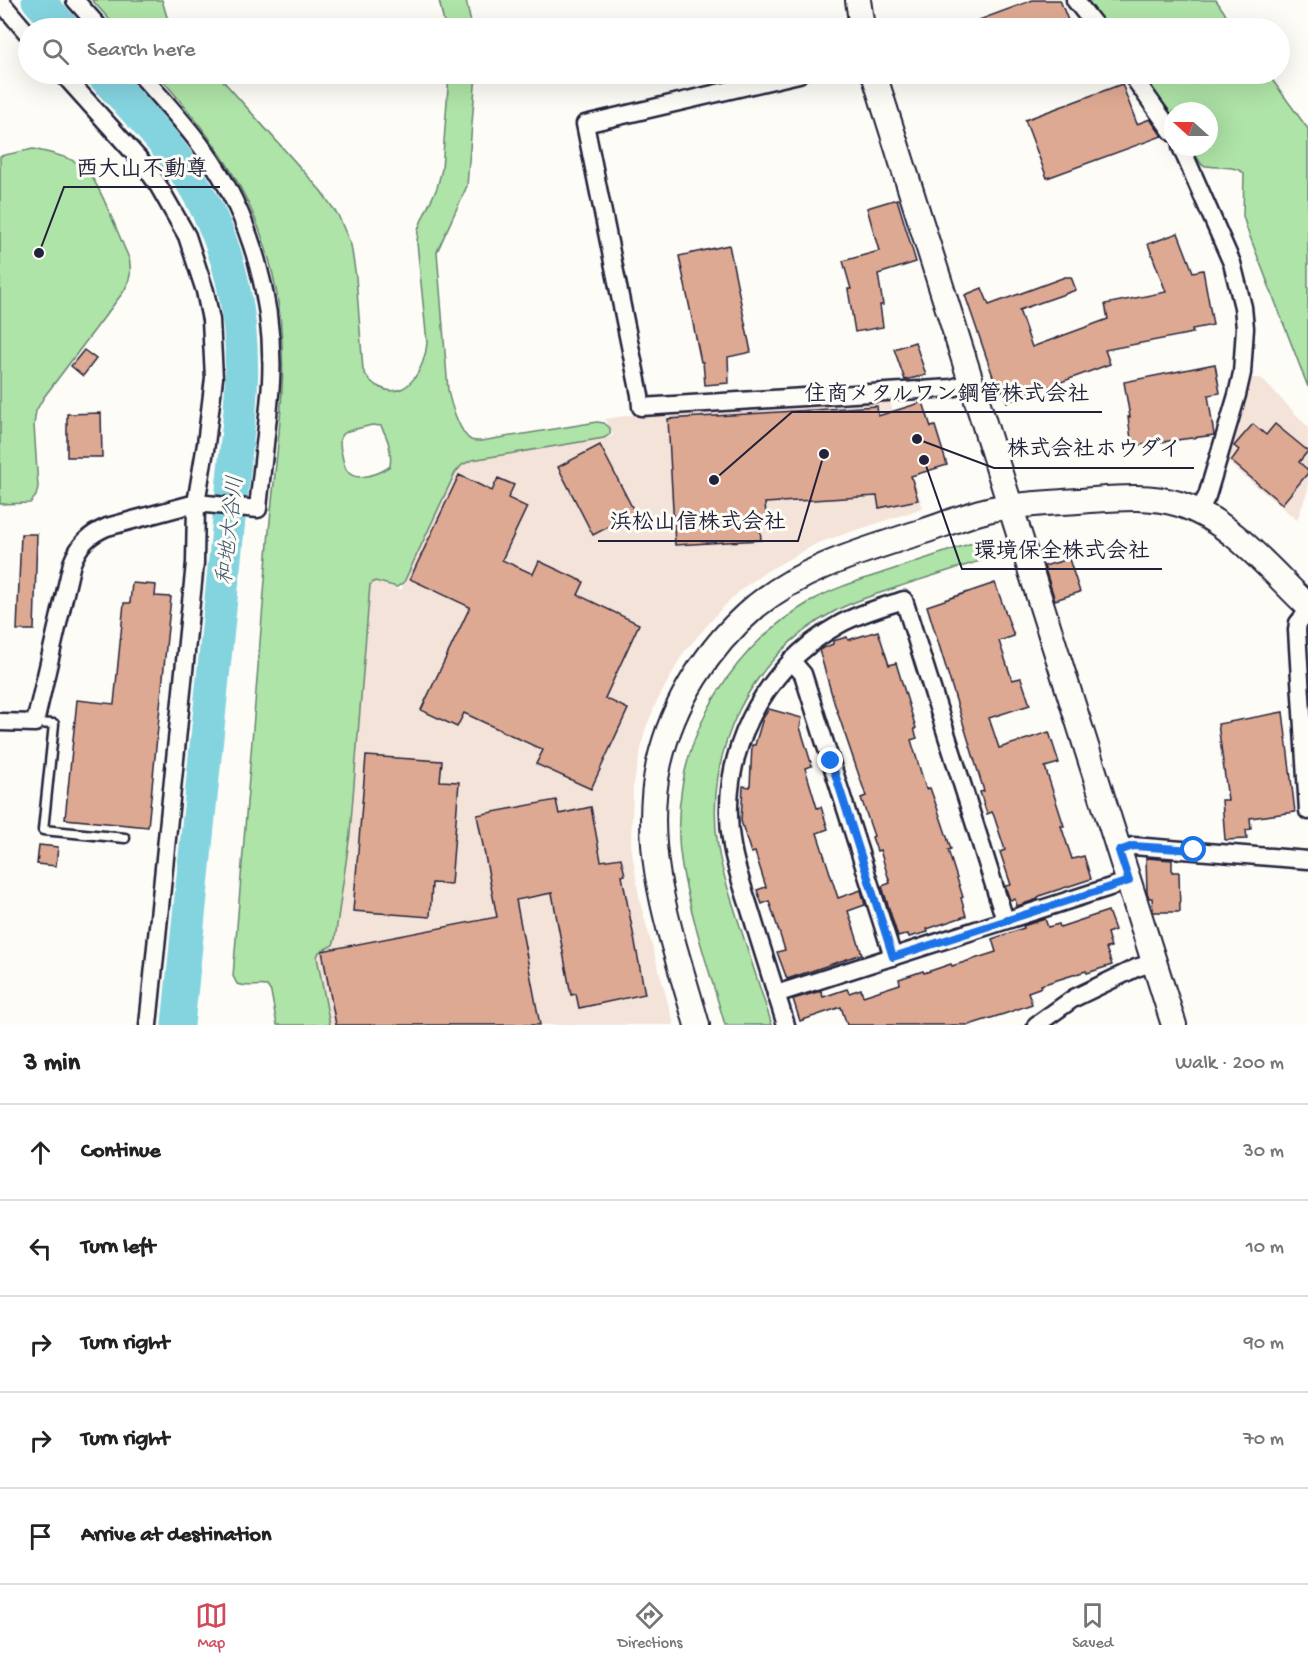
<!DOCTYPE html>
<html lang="en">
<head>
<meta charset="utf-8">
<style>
	body { margin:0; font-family:"Gochi Hand","Klee One",sans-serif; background:#f2f2f2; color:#222 }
	.compass { position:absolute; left:1164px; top:102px; width:54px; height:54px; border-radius:50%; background:#fff; box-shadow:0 6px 24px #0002; rotate:291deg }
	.stop { position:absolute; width:18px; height:18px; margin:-14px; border:4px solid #1a73e8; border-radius:50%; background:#fff }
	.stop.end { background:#1a73e8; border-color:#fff; box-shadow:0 2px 6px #0008 }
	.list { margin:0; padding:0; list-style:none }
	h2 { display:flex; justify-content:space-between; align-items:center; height:78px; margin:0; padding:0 24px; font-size:26px }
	h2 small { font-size:20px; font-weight:400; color:#767676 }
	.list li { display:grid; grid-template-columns:39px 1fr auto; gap:18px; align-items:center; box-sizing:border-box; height:96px; padding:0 24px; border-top:2px solid #e0e0e0 }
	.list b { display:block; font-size:22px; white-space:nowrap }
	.list em { font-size:20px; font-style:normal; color:#767676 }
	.icon { flex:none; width:33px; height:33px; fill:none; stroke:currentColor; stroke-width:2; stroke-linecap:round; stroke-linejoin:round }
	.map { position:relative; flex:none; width:1308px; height:1025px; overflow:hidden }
	.search { position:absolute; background:#fff; box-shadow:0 6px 24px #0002; left:18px; right:18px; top:18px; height:66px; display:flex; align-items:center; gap:15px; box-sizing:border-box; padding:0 21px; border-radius:33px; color:#767676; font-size:22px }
	.sheet { height:558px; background:#fff }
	nav { display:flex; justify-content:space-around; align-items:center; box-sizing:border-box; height:84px; border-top:2px solid #e0e0e0; background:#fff; font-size:16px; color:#767676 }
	nav a { display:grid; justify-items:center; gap:3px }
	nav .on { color:#d1495b }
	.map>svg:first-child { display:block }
	.built { fill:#f4e3d9 }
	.green { fill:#aee4a7; stroke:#688371; stroke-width:1.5; fill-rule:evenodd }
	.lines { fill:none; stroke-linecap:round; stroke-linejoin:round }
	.river { stroke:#84d4e0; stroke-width:33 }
	.building { fill:#dea992; stroke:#22223b; stroke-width:1.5 }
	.lane-casing { stroke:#22223b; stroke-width:13 }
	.street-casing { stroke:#22223b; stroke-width:21 }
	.secondary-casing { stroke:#22223b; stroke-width:28 }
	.lane { stroke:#fdfcf7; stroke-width:8 }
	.street { stroke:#fdfcf7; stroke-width:16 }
	.secondary { stroke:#fdfcf7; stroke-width:24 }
	.route { stroke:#1a73e8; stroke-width:8 }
	.labels { text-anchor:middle; stroke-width:6; stroke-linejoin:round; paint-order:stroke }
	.water-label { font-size:22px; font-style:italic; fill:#3f576d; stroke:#fdfcf7 }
	.leader { fill:none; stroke:#22223b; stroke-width:2 }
	.callout-dot { fill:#22223b; stroke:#fdfcf7; stroke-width:2 }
	.callout-label { font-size:22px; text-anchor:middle; font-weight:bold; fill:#22223b; stroke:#fdfcf7; stroke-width:6; stroke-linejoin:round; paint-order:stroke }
</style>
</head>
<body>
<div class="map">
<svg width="1308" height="1025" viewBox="0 0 1308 1025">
	<rect width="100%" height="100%" fill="#fdfcf7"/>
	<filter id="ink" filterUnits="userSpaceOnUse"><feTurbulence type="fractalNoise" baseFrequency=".0167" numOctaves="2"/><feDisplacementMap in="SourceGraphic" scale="12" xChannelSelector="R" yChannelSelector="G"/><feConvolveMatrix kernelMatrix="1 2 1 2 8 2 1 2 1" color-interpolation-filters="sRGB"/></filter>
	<g filter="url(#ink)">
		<g class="built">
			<polygon points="1249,378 1261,378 1308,427 1308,490 1297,520 1226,461"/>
			<polygon points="889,398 923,508 818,543 767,571 743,588 722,608 684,652 656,703 645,730 633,787 631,845 640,902 674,1025 330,1025 317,957 318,952 334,946 350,834 370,586 372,582 380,581 401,590 455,473 462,465 472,460 613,436 605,419 631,415"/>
		</g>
		<g class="green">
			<polygon points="92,0 162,0 167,17 178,28 117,28"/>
			<polygon points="439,0 466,0 472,28 445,28"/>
			<polygon points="1086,0 1216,0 1235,28 1107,28"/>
			<path d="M157,74H217L321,191L338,215L351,245L356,277L363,370C367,378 371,383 379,387C408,402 425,367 427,343L417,243L418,230L423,217L437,188L442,169L449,74H476L467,186L437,252L448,390C450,402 460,434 471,440C474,441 478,441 481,441L597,422L604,423L610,428V434L604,438L472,460L462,465L455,473L404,582L397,587L375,581L370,585L350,834L335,939L333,945L319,952L317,957L330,1025H277L271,992L267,986C257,984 248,988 237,984L233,976C245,832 257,688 268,543C275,454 294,364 273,275C254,192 212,136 157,74ZM372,425L381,426C388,438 392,453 390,466C381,473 358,482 349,473C344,469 343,461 342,455C340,448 339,443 341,436L348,431Z"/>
			<path d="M1141,74H1268L1308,129V387L1247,229L1243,216L1244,173C1232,164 1216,169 1202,165L1190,147H1209V111H1173V116Z"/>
			<path d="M33,149C50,153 73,157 86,169C100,184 119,237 129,258C132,272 130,280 124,291L44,397L36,411L34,425L38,487L36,496L30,503L0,504V156Z"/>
			<path d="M975,542L982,543L986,549L985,556L980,561C953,569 926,578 898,587C877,594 855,600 835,611C750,656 703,752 718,847C721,871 730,894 737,917C749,953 760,989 772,1025H725C710,973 692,921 682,867C664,760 720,653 813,600C836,587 861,580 885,572C915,562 945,552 975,542Z"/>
		</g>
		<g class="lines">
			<g class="river">
				<polyline points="38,0 63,28"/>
				<path d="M102,74C130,104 159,134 182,167C233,241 247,322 240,410L178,1025"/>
			</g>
		</g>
		<g class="building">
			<polygon points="1033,0 1060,0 1071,28 961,28 960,27"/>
			<polygon points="1122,84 1137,124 1150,119 1162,136 1047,178 1025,120"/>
			<polygon points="897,199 916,262 878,274 883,305 880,305 883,327 855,332 848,289 851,289 843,261 879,251 867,208"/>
			<polygon points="1178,233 1193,272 1203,270 1213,325 1192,329 1193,333 1105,350 1110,364 1007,402 1002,389 998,391 965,295 982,288 989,305 1065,277 1071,277 1076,290 1019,310 1032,347 1108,319 1105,304 1166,292 1148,244"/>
			<polygon points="729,245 751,352 728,357 729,383 705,385 703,362 701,362 679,256"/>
			<polygon points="915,342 926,375 905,380 894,349"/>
			<polygon points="84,350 96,359 83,376 71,366"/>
			<polygon points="1215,364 1220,393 1208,395 1214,435 1132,446 1128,417 1130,417 1124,382"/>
			<polygon points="923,402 931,427 935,426 947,465 911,476 918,500 879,508 877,496 765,503 767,525 760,526 761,540 675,545 668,419 877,406 878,416"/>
			<polygon points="101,413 102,457 67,457 67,414"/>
			<polygon points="1253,424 1266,435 1275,424 1308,451 1299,462 1308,470 1308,473 1282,504 1231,461 1239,450 1234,446"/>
			<polygon points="600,445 635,513 593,535 558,467"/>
			<polygon points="459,475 492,491 498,478 514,485 508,498 527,507 502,560 533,574 539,561 584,582 578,595 639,624 605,698 628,709 591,789 536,764 543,750 464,713 457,727 421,710 470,607 410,579"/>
			<polygon points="21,534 37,534 34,630 17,630"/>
			<polygon points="1069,559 1080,592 1055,600 1044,566"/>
			<polygon points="132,583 156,585 155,596 171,597 148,827 65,819 77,700 114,704 124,603 130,603"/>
			<polygon points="995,583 1014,636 999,641 1012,680 1021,678 1030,705 989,718 999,748 1049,732 1059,763 1045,767 1064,826 1061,826 1072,859 1084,856 1091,879 1042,895 1038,897 1038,899 1017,906 1015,899 1010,900 1005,886 1011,885 1000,852 1005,850 994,816 992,812 987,814 980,792 984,791 927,606"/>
			<polygon points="878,631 889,665 896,663 916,728 914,729 917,738 911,740 926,789 930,788 940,816 951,849 948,850 963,897 961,898 966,916 927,929 928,932 909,937 908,934 898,937 882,886 890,883 880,850 877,851 872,837 874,836 861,798 866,796 834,702 819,650 833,644 833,641 847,637 848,640"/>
			<polygon points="769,709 802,718 800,727 812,766 805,768 817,808 821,807 828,829 817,833 838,898 861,890 865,905 848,911 862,954 787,979 777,952 785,950 769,901 762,904 757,890 766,887 755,852 751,853 741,821 743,786 750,787 752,745 755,745 763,718"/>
			<polygon points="1283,712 1295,812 1250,818 1251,829 1246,830 1247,839 1225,840 1222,800 1228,800 1218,724"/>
			<polygon points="366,756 442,761 440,781 459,782 451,884 432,883 430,917 353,911"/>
			<polygon points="556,800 559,814 591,807 601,861 621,858 625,875 622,876 645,994 579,1008 576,994 571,995 552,893 516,900 540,1025 336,1025 322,951 497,917 477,815"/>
			<polygon points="39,845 58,847 56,866 37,864"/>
			<polygon points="1146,858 1172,860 1172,872 1179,872 1180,912 1153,912 1152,898 1149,898 1147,892"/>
			<polygon points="1108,911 1115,930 1107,933 1111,947 1106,948 1112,965 1087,973 1086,971 1041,985 1042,987 1028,992 1032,1004 1007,1013 969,1025 847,1025 841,1007 800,1021 793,999 821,991 823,997 847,989 849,993 861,989 863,996 900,984 899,979 923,971 924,973 951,964 952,966 996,952 992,939 1024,928 1023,926 1045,919 1048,927 1059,924 1060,927"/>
		</g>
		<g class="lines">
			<defs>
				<polyline id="lane" points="35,723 54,724 43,830 125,838"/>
				<g id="street">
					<polyline points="75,0 100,28"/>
					<polyline points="1075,0 1097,28"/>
					<polyline points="0,1 28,34"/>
					<polyline points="63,74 141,161 158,185 187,236 205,291 211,320 214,378 206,444 196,503 195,563 148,1025"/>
					<polyline points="799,74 585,124 640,395 641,407 952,388 971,382"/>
					<polyline points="1131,74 1173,133"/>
					<polyline points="1181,147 1232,263 1243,307 1245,328 1242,373 1237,395 1207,496 1198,512"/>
					<polyline points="1308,611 1298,623 1297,630 1308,811"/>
					<polyline points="791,660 803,674 893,957"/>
					<path d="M0,722L35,723L72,563C79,545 88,535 107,527L196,503L258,509C262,467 268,424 271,382C275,302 251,215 204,150C185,123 162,99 140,74"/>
					<polyline points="1119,851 1133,846 1308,860"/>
					<polyline points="776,994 1129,881"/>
					<path d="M786,1025C775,989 763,953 752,916C745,893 736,870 732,846C716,758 762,667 840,624C860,613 882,607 904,600L1005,920"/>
					<polyline points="1036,1025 1074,998 1136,968 1155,962"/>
				</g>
				<g id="secondary">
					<polyline points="858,0 862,28"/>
					<polyline points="874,74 1174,1025"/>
					<path d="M697,1025C673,939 639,853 659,763C673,702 708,647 756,606C804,567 863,551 921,532C944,525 968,514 992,509C1020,504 1049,503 1078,501C1111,499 1146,494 1179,504C1230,520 1270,570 1308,606"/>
				</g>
			</defs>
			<use href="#lane" class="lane-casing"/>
			<use href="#street" class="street-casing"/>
			<use href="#secondary" class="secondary-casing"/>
			<use href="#lane" class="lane"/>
			<use href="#street" class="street"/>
			<use href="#secondary" class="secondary"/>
		</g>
	</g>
	<g class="lines" filter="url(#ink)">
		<polyline class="route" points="831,761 893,957 1129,881 1119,851 1133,846 1194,850"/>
	</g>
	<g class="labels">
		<g class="water-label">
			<text transform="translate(228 530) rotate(-84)" y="8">和地大谷川</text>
		</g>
	</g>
	<path class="leader" d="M39 253L64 187H220M714 480L792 412H1102M917 439L994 468H1194M824 454L798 541H598M924 460L962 569H1162"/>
	<g class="callout-dot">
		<circle cx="39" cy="253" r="6"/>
		<circle cx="714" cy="480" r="6"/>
		<circle cx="917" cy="439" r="6"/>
		<circle cx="824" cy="454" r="6"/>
		<circle cx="924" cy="460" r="6"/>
	</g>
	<g class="callout-label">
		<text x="142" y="175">西大山不動尊</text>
		<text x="947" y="400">住商メタルワン鋼管株式会社</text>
		<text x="1094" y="455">株式会社ホウダイ</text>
		<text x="698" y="528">浜松山信株式会社</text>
		<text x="1062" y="557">環境保全株式会社</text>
	</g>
</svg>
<svg class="compass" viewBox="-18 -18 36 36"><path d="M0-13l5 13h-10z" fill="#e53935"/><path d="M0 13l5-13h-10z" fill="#767676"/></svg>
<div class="stop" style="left:1194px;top:850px"></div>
<div class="stop end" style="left:831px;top:761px"></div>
<div class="search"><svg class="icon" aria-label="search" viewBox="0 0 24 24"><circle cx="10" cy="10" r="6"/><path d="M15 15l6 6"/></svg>Search here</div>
</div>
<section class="sheet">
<h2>3 min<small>Walk · 200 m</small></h2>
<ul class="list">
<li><svg class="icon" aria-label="ahead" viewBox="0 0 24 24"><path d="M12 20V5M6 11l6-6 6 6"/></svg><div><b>Continue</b></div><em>30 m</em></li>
<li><svg class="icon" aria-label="left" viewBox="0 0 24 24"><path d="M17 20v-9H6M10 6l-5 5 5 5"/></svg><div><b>Turn left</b></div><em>10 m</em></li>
<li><svg class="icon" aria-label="right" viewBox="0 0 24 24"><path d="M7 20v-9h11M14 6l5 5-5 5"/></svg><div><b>Turn right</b></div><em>90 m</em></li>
<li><svg class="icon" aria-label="right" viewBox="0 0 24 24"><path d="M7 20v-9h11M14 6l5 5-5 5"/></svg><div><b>Turn right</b></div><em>70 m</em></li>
<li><svg class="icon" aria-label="arrive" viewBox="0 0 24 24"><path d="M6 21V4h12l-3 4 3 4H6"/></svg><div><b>Arrive at destination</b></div></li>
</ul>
</section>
<nav>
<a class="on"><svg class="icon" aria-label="map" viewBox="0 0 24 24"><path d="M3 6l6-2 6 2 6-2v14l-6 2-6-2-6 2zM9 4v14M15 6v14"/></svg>Map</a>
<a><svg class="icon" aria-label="directions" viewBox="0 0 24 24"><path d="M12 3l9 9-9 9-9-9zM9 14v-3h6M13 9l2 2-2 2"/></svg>Directions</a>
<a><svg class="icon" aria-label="saved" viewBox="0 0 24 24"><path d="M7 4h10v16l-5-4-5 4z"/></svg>Saved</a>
</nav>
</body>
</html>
